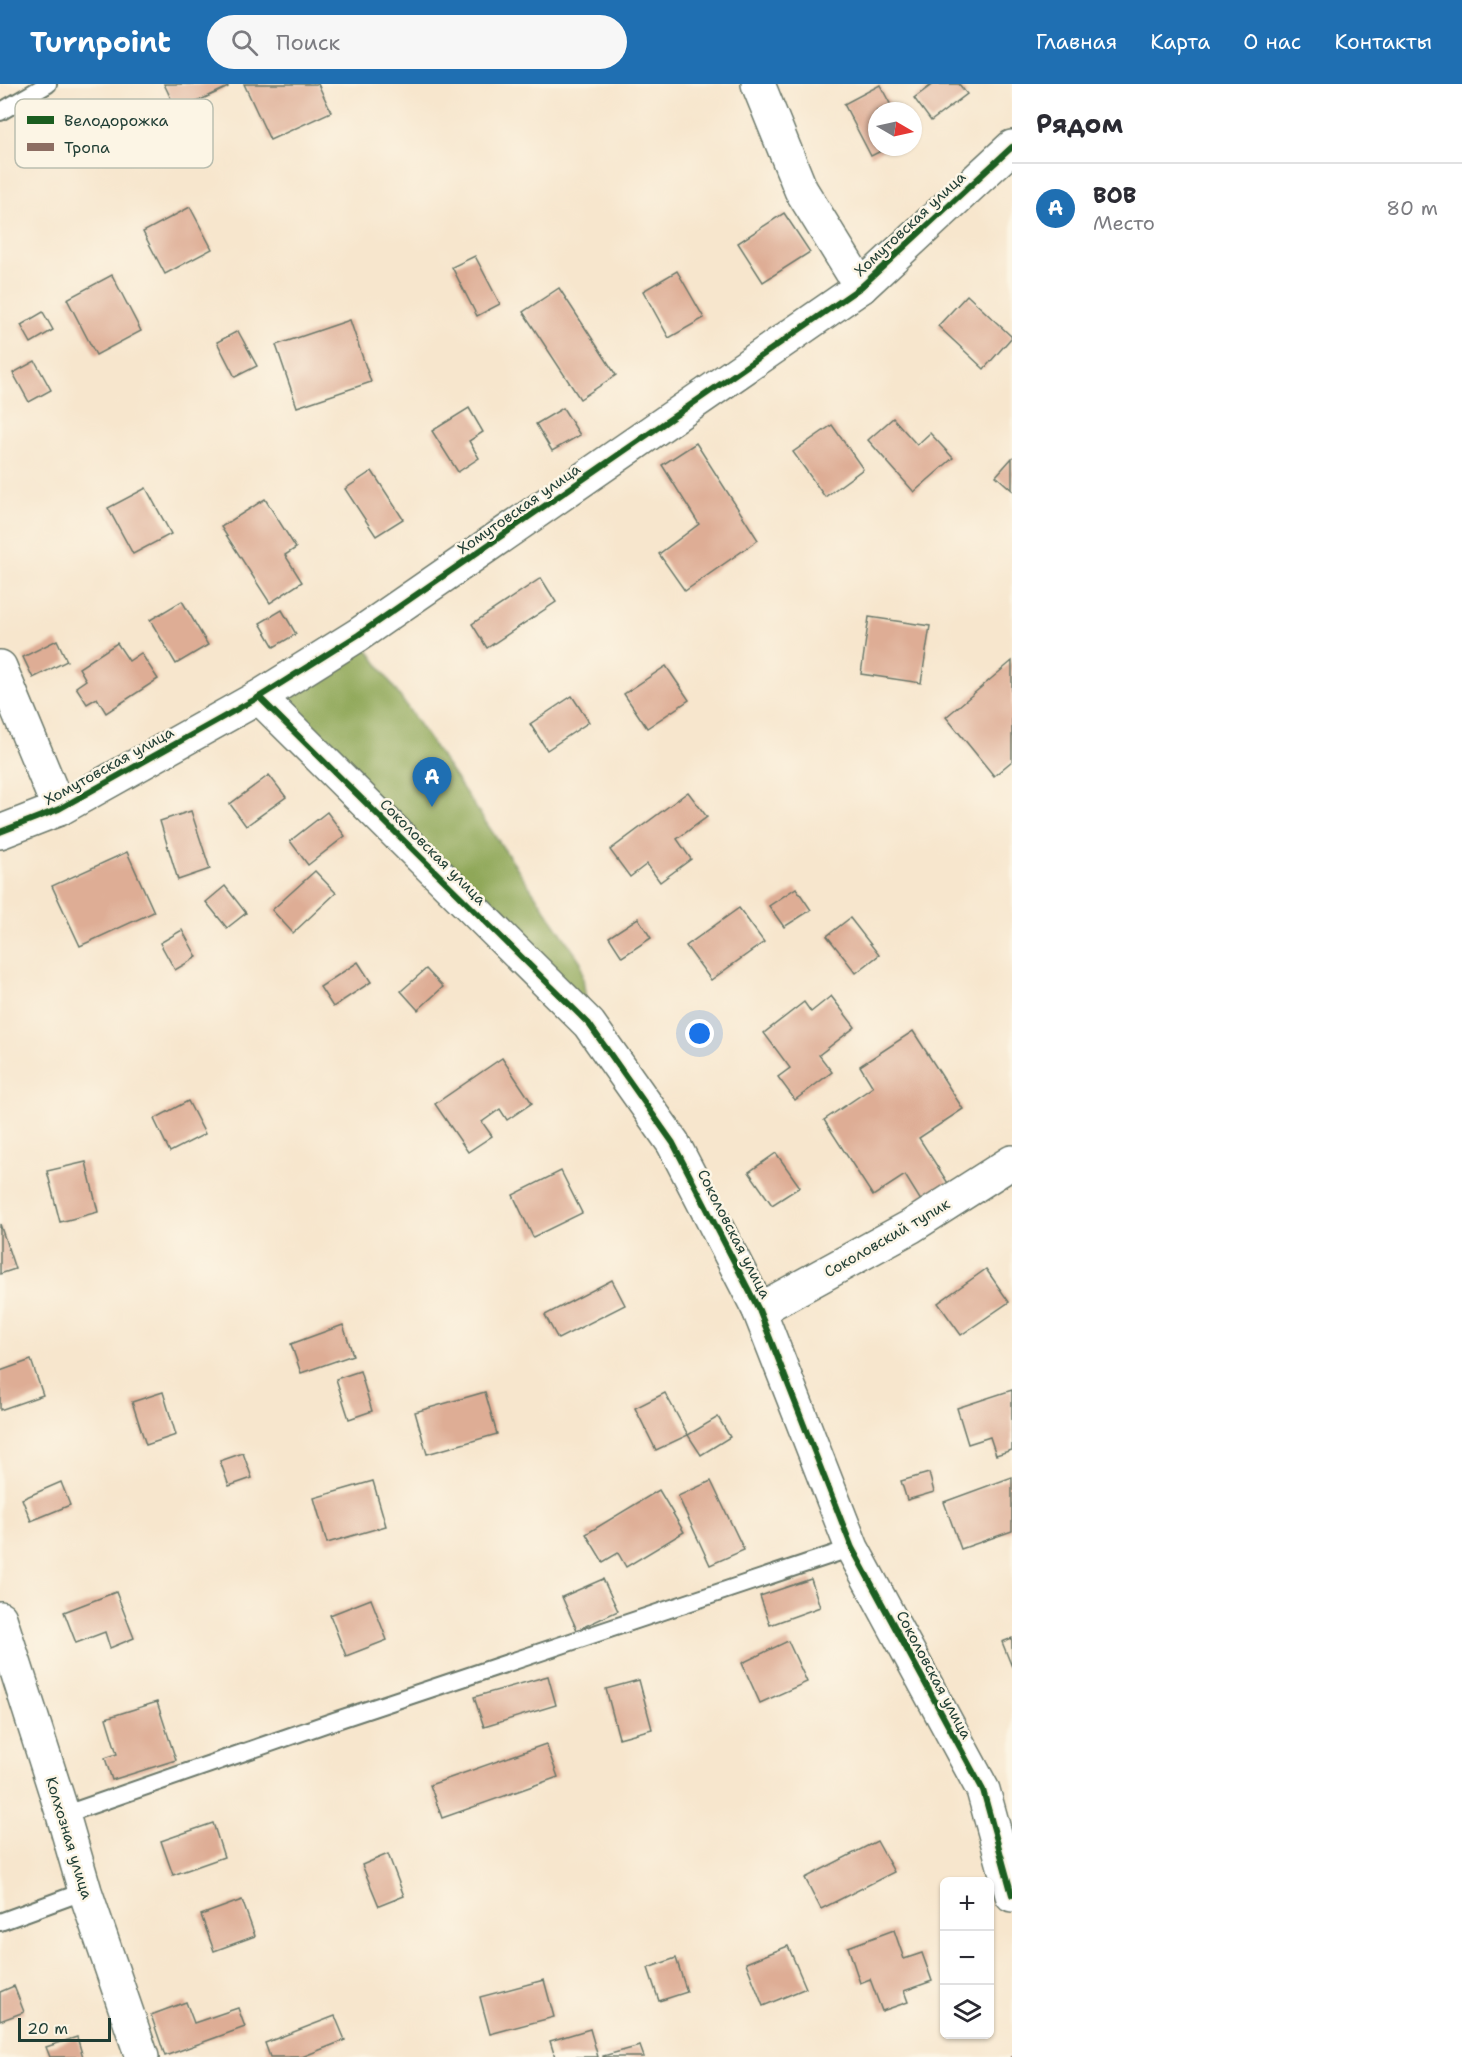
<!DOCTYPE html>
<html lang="ru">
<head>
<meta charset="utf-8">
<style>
	body { margin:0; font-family:"Shantell Sans",sans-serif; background:#f7f7f7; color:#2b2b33 }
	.controls { position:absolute; right:18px; bottom:18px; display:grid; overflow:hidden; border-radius:9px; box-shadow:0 2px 4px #0004 }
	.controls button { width:54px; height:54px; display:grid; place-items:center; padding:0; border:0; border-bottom:2px solid #e1e1e2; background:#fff; color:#2b2b33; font:30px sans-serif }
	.compass { position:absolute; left:868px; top:18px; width:54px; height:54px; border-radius:50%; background:#fff; box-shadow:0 2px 4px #0004; rotate:99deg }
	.scale { position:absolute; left:18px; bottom:15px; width:93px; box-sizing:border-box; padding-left:6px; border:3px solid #1f3d34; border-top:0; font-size:16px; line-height:21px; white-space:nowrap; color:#1f3d34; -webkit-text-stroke:4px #fcf5e5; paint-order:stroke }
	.you { position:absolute; left:700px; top:950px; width:21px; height:21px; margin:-15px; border:4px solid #fff; border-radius:50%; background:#1a73e8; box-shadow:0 0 0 9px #1a73e833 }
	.badge { display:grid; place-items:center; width:39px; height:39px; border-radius:50%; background:#1f6fb2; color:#fff; font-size:20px; font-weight:700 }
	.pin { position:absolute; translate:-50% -50px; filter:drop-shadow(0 2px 3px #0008) }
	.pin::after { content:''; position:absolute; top:32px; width:21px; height:18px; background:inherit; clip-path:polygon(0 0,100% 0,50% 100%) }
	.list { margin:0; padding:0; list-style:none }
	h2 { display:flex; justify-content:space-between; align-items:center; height:78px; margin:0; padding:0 24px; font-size:26px }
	h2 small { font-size:20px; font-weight:400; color:#7c7c81 }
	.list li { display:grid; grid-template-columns:39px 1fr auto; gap:18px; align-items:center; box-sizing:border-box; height:90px; padding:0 24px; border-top:2px solid #e1e1e2 }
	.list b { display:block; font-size:22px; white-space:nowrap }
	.list p { margin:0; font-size:20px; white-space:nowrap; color:#7c7c81 }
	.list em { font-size:20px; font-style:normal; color:#7c7c81 }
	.icon { flex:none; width:33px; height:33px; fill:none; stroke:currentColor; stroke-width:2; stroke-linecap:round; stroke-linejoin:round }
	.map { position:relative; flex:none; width:1012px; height:1973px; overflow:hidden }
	header { display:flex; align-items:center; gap:36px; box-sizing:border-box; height:84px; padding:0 30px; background:#1f6fb2; color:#fff }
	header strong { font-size:28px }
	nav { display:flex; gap:33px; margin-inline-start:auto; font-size:21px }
	.search { width:420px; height:54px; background:#f7f7f7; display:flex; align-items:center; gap:15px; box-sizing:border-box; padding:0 21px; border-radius:33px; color:#7c7c81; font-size:22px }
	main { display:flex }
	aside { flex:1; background:#fff }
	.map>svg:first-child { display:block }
	.forest { fill:#8fa758; stroke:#577246; stroke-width:1.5 }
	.building { fill:#dead95 }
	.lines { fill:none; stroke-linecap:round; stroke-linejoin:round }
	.lane-casing { stroke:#6b786a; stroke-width:20 }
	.street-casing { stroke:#6b786a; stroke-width:36 }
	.lane { stroke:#fff; stroke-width:16 }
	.street { stroke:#fff; stroke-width:33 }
	.quiet { stroke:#8d6e63; stroke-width:4.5; stroke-dasharray:9 4.5; stroke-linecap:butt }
	.cycleway-casing { stroke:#fcf5e5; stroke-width:10 }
	.cycleway { stroke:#1b5e20; stroke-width:6 }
	.labels { text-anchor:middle; stroke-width:5; stroke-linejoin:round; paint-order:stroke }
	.street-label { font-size:15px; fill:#1f3d34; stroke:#fcf5e5 }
	.key { fill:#fcf5e5; stroke:#babeb0; stroke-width:1.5 }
	.key-label { font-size:16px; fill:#1f3d34 }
</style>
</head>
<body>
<header>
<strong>Turnpoint</strong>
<div class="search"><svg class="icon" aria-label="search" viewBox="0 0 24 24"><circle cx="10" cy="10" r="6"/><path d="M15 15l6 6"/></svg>Поиск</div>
<nav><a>Главная</a><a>Карта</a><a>О нас</a><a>Контакты</a></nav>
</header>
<main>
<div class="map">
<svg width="1012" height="1973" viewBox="0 0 1012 1973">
	<rect width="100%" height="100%" fill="#fcf5e5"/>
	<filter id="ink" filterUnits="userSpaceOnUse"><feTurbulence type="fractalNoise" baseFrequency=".0167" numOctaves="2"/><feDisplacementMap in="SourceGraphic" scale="12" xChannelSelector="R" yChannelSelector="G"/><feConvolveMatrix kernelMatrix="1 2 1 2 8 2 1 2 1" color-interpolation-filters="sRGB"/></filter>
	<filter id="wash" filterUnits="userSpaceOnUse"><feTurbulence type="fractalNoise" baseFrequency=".008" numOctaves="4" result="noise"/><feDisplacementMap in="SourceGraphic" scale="24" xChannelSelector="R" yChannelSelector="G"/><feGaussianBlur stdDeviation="1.35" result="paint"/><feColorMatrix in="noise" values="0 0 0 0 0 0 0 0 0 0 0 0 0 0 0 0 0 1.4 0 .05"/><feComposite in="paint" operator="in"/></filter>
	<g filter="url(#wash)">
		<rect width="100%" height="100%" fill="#f7e6cd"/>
		<polygon class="forest" points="358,551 581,878 589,940 259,613"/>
		<g id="blocks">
			<g class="building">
				<polygon points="164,0 227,0 228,3 177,27"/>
				<polygon points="244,0 318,0 331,28 270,56"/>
				<polygon points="933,0 959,0 967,10 931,37 914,14"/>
				<polygon points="880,1 894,27 877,27 877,63 889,63 871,72 844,20"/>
				<polygon points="190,123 212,165 165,190 143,148"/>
				<polygon points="784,129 810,168 763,198 738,159"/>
				<polygon points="475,172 500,220 477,232 452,183"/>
				<polygon points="677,187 704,234 669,254 643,207"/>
				<polygon points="112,191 141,247 96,271 67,215"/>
				<polygon points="559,204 616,291 580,315 523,228"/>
				<polygon points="967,211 1012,253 984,285 938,242"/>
				<polygon points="43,228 53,246 31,259 21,241"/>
				<polygon points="350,236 371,298 297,323 276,261"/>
				<polygon points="238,247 257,282 235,293 217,258"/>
				<polygon points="35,277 51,306 29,318 13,289"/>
				<polygon points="469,324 483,348 469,357 479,374 458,388 432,347"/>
				<polygon points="563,324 580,351 552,367 536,340"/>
				<polygon points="893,334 917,361 930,349 953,374 914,408 868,356"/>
				<polygon points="832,341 863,385 825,413 793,368"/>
				<polygon points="696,359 758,456 685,507 659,470 699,440 662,381"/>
				<polygon points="1012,374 1012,406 996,392"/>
				<polygon points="372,387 403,435 376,452 345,405"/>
				<polygon points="146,404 171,450 133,470 108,424"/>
				<polygon points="265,415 296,464 285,471 302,498 270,519 221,443"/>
				<polygon points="541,494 556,518 487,564 472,540"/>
				<polygon points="182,517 208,561 176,580 150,536"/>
				<polygon points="282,526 296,550 274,563 260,539"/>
				<polygon points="869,533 930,542 921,599 861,590"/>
				<polygon points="57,556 67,577 33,594 23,573"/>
				<polygon points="117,559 129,577 141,569 158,595 106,629 97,614 87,620 76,603 86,596 79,584"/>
				<polygon points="1012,577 1012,677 994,692 946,633"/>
				<polygon points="666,582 689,616 647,644 624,610"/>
				<polygon points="572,612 589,638 547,666 530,640"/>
				<polygon points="269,691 286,713 246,742 230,720"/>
				<polygon points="688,708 707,733 677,755 691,775 660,798 647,780 630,793 610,766"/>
				<polygon points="191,727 210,785 178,796 160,737"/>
				<polygon points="327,728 345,752 308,781 290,757"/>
				<polygon points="127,768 154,828 80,862 52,802"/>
				<polygon points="315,787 336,809 293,849 272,826"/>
				<polygon points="225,802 246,829 227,844 206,818"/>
				<polygon points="796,804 811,826 784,843 769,822"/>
				<polygon points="739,824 764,858 711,896 686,862"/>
				<polygon points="638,834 651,854 622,873 609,853"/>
				<polygon points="850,834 879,871 856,889 827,852"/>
				<polygon points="182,846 197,873 175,886 160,859"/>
				<polygon points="358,878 371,898 333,923 320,903"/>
				<polygon points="426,885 443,903 418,926 401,907"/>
				<polygon points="831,912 855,943 819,971 832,988 795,1016 778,993 790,984 764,949 804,918 811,928"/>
				<polygon points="913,947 963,1025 919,1054 953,1107 926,1125 905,1091 873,1112 824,1036 873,1003 860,982"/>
				<polygon points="502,974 532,1019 507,1036 500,1025 482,1038 492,1052 468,1068 435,1020"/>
				<polygon points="188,1017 205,1050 170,1068 154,1035"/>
				<polygon points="776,1069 800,1103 772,1121 749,1088"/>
				<polygon points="86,1078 98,1128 60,1138 47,1087"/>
				<polygon points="561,1087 582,1129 533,1153 513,1111"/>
				<polygon points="0,1140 15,1185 0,1190"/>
				<polygon points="986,1185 1009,1218 961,1251 938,1219"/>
				<polygon points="612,1196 625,1221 558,1255 545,1231"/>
				<polygon points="343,1241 353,1271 301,1289 291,1260"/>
				<polygon points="31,1276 43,1311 0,1326 0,1287"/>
				<polygon points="360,1287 372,1327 349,1335 336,1295"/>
				<polygon points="1012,1306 1012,1366 996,1371 990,1353 968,1360 957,1324"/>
				<polygon points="163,1308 176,1351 146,1361 132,1318"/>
				<polygon points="485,1308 497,1350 427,1370 415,1328"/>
				<polygon points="665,1309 688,1351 656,1366 635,1324"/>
				<polygon points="718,1333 730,1353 701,1371 688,1351"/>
				<polygon points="243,1369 252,1394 229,1402 220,1377"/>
				<polygon points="929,1389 934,1408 907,1416 901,1397"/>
				<polygon points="1012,1393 1012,1447 961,1465 944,1418"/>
				<polygon points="373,1397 386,1442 327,1459 314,1414"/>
				<polygon points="711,1397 744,1466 710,1481 678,1412"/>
				<polygon points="61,1398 70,1421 31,1437 22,1415"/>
				<polygon points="659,1406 684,1448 626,1483 618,1469 603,1478 586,1450"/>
				<polygon points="603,1495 618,1527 577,1546 562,1513"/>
				<polygon points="811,1495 820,1523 770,1541 760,1512"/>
				<polygon points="116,1508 134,1554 110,1564 105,1548 76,1559 64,1528"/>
				<polygon points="371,1515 387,1556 346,1572 330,1531"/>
				<polygon points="1012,1554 1012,1583 1002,1558"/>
				<polygon points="788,1557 807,1598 760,1619 742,1579"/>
				<polygon points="548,1592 556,1621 484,1643 474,1613"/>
				<polygon points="639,1596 652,1645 619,1654 606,1605"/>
				<polygon points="157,1618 176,1676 112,1696 105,1674 117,1670 106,1634"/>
				<polygon points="546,1660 558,1693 442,1734 430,1701"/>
				<polygon points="213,1739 224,1773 173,1791 161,1757"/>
				<polygon points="877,1757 894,1788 821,1825 805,1794"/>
				<polygon points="388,1770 404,1812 379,1822 362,1781"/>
				<polygon points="242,1816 255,1852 214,1867 201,1831"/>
				<polygon points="894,1846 904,1875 922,1869 932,1897 904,1907 908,1918 882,1927 870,1895 860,1899 848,1863"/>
				<polygon points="788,1862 806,1904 763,1922 746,1879"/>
				<polygon points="676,1874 687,1908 659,1917 648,1884"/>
				<polygon points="544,1896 554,1933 490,1950 480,1913"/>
				<polygon points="14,1902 24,1928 0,1937 0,1908"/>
				<polygon points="186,1918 194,1939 238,1924 245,1943 165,1972 151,1931"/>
				<polygon points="335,1932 345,1956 302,1973 270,1973 265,1959"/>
				<polygon points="590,1945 598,1973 555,1973 550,1957"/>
				<polygon points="77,1953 83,1973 50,1973 46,1963"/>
				<polygon points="640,1962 644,1973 603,1973 603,1972"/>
			</g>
		</g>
	</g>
	<g filter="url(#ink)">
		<use href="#blocks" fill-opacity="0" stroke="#6b786a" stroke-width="1.5"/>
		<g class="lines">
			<defs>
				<g id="lane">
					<polyline points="0,28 48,0"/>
					<polyline points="63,1731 334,1637 852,1464"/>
					<polyline points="0,1838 85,1807"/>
				</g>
				<g id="street">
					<polyline points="758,0 801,106 861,203"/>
					<polyline points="0,583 59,725"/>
					<polyline points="259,613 589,940 673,1059 759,1226 852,1464 983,1706 1012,1811"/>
					<polyline points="0,748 59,725 259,613 358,551 861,203 1012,63"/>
					<polyline points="759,1226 910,1143 1012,1078"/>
					<polyline points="0,1534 63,1731 85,1807 142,1973"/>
				</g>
			</defs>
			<use href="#lane" class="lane-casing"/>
			<use href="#street" class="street-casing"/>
			<use href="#lane" class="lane"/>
			<use href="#street" class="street"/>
			<polyline class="quiet" points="1012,1973 1012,1972"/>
			<defs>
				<g id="cycleway">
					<polyline points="259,613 589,940 673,1059 759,1226 852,1464 983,1706 1012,1811"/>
					<polyline points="0,748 59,725 259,613 358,551 861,203 1012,63"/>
				</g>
			</defs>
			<use href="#cycleway" class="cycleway-casing"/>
			<use href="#cycleway" class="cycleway"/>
		</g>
	</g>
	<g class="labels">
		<g class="street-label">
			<text transform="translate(910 140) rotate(-43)" y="5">Хомутовская улица</text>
			<text transform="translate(519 425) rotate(-35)" y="5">Хомутовская улица</text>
			<text transform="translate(109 682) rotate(-29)" y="5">Хомутовская улица</text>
			<text transform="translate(433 768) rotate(45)" y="5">Соколовская улица</text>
			<text transform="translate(734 1150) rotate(63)" y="5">Соколовская улица</text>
			<text transform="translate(887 1154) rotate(-30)" y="5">Соколовский тупик</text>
			<text transform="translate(934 1591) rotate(62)" y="5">Соколовская улица</text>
			<text transform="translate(69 1754) rotate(73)" y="5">Колхозная улица</text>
		</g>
	</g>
	<rect x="15" y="15" width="198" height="69" rx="9" class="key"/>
	<rect x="27" y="32" width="27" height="8" fill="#1b5e20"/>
	<rect x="27" y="59" width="27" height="8" fill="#8d6e63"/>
	<g class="key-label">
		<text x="64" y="42">Велодорожка</text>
		<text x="64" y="69">Тропа</text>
	</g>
</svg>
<div class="controls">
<button>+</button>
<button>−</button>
<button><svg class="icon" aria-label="layers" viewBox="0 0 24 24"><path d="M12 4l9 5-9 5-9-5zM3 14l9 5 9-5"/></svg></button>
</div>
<svg class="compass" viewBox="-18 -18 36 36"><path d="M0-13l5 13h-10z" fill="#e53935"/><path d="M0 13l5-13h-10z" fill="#7c7c81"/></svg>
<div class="scale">20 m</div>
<div class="you"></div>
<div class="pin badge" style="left:432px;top:723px">A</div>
</div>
<aside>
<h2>Рядом<small></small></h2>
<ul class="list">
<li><span class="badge">A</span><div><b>ВОВ</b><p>Место</p></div><em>80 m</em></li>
</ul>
</aside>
</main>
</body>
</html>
